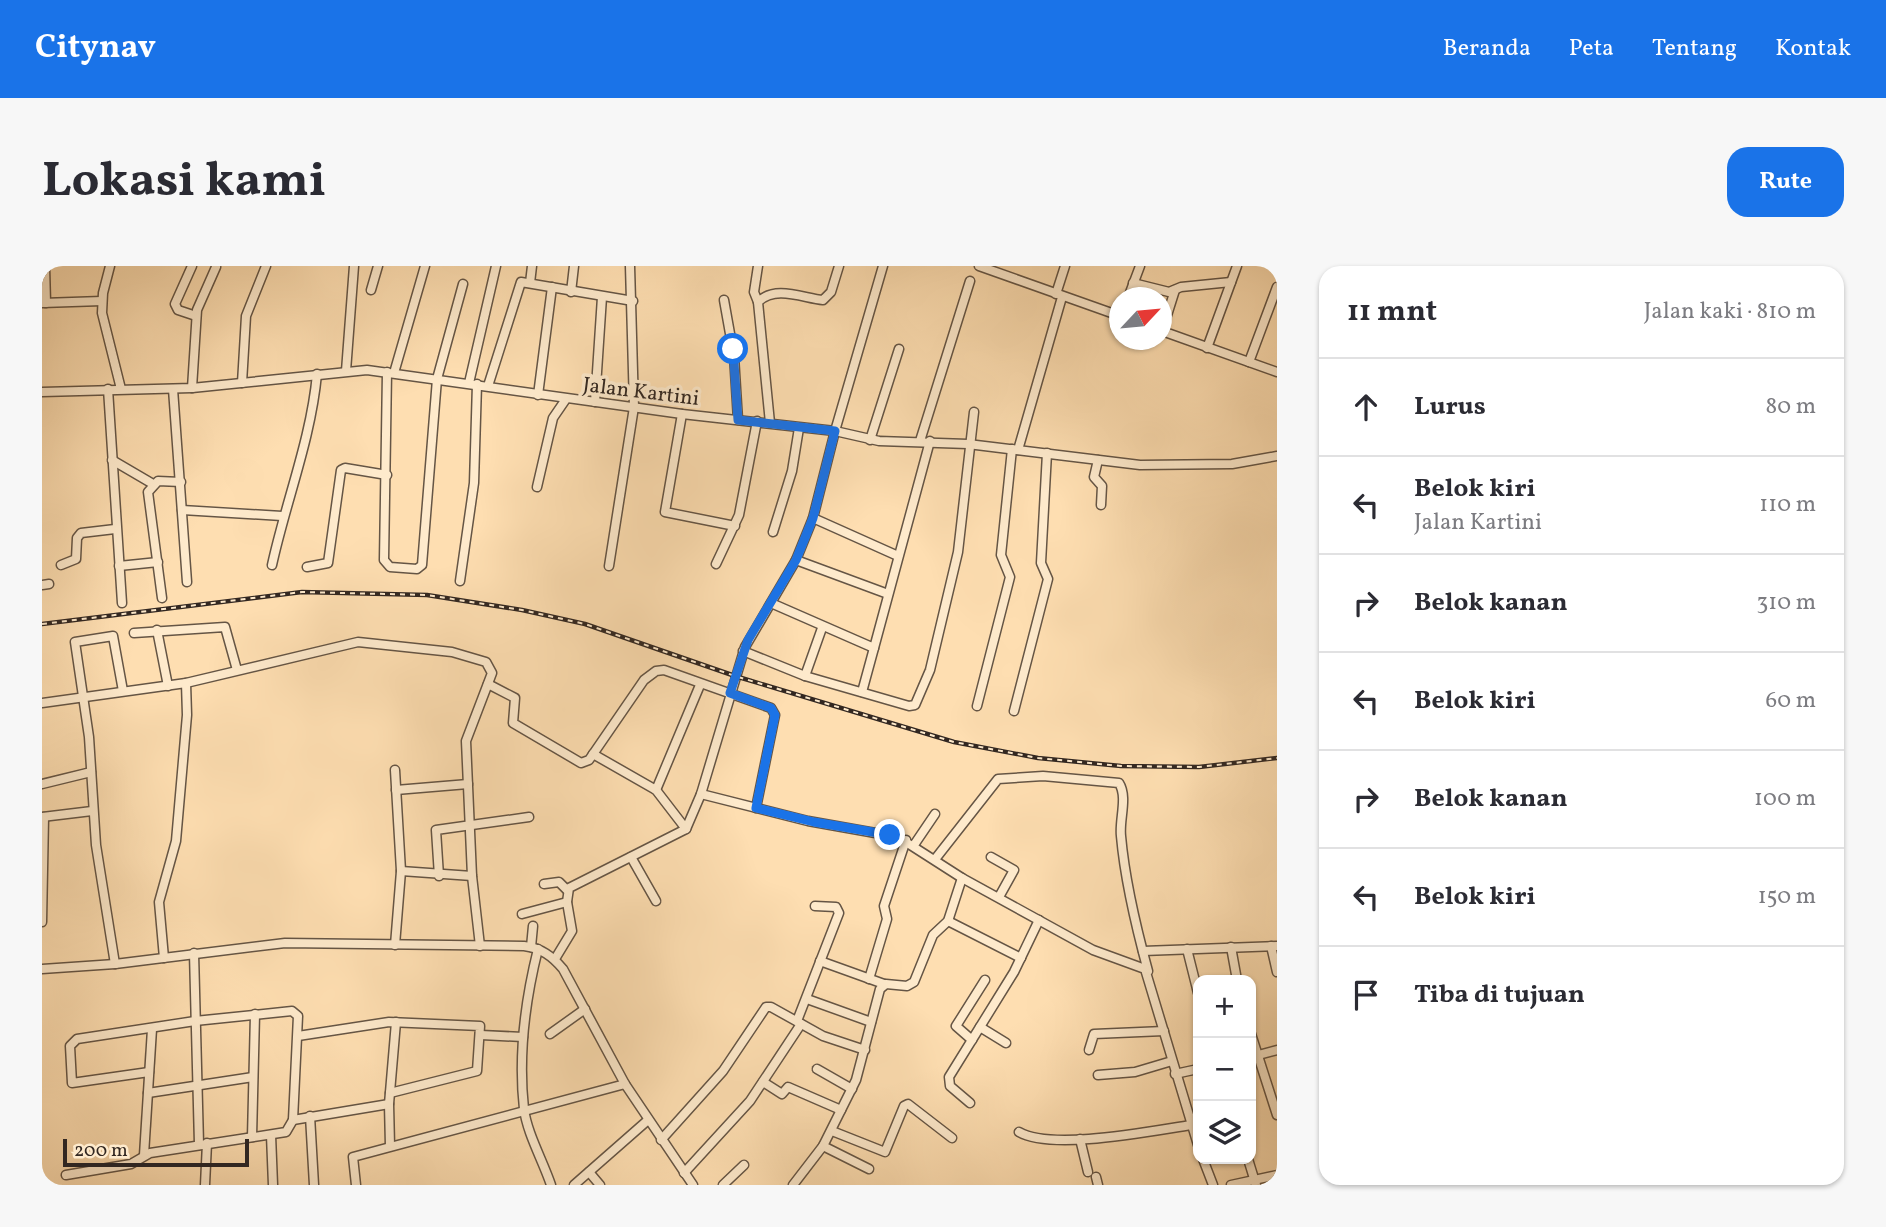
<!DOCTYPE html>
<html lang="id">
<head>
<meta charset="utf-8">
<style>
	body { margin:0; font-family:Vollkorn,serif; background:#f7f7f7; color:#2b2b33 }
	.controls { position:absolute; right:21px; bottom:21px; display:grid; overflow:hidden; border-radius:14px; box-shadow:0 2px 5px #0004 }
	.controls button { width:63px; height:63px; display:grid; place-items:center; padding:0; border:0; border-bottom:2px solid #e1e1e2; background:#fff; color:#2b2b33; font:35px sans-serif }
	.compass { position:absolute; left:1067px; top:21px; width:63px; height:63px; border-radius:50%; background:#fff; box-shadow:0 2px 5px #0004; rotate:64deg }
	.scale { position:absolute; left:21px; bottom:18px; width:186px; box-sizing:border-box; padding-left:7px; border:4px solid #322721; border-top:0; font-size:19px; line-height:24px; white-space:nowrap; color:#322721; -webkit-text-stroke:5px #feeacc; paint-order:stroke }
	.stop { position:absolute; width:21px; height:21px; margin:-16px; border:5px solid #1a73e8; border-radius:50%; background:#fff }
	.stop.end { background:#1a73e8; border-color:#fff; box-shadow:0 2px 7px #0008 }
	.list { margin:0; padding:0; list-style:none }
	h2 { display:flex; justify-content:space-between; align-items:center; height:91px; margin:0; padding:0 28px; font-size:30px }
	h2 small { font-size:23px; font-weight:400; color:#7c7c81 }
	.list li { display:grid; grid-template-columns:46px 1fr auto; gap:21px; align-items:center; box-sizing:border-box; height:98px; padding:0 28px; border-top:2px solid #e1e1e2 }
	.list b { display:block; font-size:26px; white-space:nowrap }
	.list p { margin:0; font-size:23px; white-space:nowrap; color:#7c7c81 }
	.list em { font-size:23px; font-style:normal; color:#7c7c81 }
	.icon { flex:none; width:38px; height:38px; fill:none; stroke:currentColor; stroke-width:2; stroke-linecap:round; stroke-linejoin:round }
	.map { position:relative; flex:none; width:1235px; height:919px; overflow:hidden; border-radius:21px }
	header { display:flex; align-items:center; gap:42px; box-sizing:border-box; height:98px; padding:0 35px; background:#1a73e8; color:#fff }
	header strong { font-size:33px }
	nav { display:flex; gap:38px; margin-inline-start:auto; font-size:24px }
	.intro { display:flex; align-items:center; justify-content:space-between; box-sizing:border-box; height:168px; padding:0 42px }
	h1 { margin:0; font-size:49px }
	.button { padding:18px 32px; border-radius:21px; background:#1a73e8; color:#fff; font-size:24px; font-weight:700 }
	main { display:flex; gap:42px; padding:0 42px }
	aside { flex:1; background:#fff; border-radius:21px; box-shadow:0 2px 5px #0004 }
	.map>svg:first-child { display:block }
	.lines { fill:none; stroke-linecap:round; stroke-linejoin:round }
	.minor-casing { stroke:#655545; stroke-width:11 }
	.minor { stroke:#feeacc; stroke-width:8 }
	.rail-casing { stroke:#322721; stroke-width:4.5 }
	.rail { stroke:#feeacc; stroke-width:2; stroke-dasharray:5; stroke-linecap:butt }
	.route { stroke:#1a73e8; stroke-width:9 }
	.labels { text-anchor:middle; stroke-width:7; stroke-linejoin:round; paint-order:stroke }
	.street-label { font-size:21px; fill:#322721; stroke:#feeacc }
</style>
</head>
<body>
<header>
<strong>Citynav</strong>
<nav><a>Beranda</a><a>Peta</a><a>Tentang</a><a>Kontak</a></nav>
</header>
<div class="intro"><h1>Lokasi kami</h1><a class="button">Rute</a></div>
<main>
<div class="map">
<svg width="1235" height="919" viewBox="0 0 1235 919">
	<rect width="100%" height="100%" fill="#fedeb1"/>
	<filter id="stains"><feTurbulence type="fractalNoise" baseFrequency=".00286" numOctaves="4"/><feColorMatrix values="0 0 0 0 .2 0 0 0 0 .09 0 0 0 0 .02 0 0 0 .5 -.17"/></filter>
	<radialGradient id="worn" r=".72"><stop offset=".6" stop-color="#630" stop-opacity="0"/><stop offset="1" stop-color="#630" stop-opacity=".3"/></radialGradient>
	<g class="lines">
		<defs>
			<g id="minor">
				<polyline points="68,0 61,27 60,47 79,123"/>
				<polyline points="150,0 133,38 136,44 154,50"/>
				<polyline points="716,0 712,26 716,36"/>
				<polyline points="937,0 1078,50"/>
				<polyline points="3,1 4,37"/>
				<polyline points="488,17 490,0"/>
				<polyline points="1091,17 1127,26 1139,21 1189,16"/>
				<polyline points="329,24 336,0"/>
				<polyline points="529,26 532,0"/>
				<polyline points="1014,28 1023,0"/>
				<polyline points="1086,32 1098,0"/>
				<polyline points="682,34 692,90 696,154"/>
				<polyline points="0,37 60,35"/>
				<polyline points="1120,65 1235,106"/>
				<polyline points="1120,65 1133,24"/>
				<polyline points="1165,82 1195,0"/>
				<polyline points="1207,96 1235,21"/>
				<polyline points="304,105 312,0"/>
				<polyline points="345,106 342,294 348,301 375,303 380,299 395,113 421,18"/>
				<polyline points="352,107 383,0"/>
				<polyline points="200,117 204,50 224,0"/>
				<polyline points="427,117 454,0"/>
				<polyline points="446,120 479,16 591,35"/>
				<polyline points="150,122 155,44 174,1"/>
				<polyline points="66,123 80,337"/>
				<polyline points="131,123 145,316"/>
				<polyline points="0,126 150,122 325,104 640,148 793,165 837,175 926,178 1098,199 1190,198 1235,190"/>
				<polyline points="496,129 510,21"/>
				<polyline points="553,136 560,31"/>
				<polyline points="640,148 623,246 693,260"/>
				<path d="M728,157L716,36C733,19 761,32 781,34L789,26L797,0"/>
				<polyline points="828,174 857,83"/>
				<polyline points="878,175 928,15"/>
				<polyline points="976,184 1020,31"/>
				<polyline points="70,194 111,218"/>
				<polyline points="1056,194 1052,211 1060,220 1059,239"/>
				<polyline points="495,221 511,152 524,133"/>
				<polyline points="140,244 240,250"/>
				<polyline points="771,252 856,290"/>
				<polyline points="731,266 750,205 757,162"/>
				<polyline points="754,294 846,328"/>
				<polyline points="674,298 697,249 715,155"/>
				<polyline points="19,299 34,293 35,272 39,267 73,263"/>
				<path d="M230,299C244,235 269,173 275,108"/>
				<polyline points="77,300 116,296"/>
				<polyline points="567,300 592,141 588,0"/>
				<polyline points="265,301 286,297 299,204 303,202 345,209"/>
				<polyline points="418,315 432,217 435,118"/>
				<polyline points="0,319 7,318"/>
				<polyline points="120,332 106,226 116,215 139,216"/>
				<polyline points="729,337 832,382 888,175"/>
				<polyline points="115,364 126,420"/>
				<polyline points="92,367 183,361 195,404"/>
				<polyline points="701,385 763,410 867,440 873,439 888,404 916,286 932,146"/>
				<polyline points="763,410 780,362"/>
				<polyline points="446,418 473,432 471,457 539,497 547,494 602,414 614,405 622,404 729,442 733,449 714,542"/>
				<polyline points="820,426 832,382"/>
				<polyline points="0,437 144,417 316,376 410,386 444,396 450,407 424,475 430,610 438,680"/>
				<polyline points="935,440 968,311 959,289 970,183"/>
				<polyline points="972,445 1006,313 999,297 1005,187"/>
				<polyline points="551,488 614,524 644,563"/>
				<polyline points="353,504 359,605 353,679"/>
				<polyline points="0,518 49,506"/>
				<polyline points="354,524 426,518"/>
				<polyline points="614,524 658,419"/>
				<polyline points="659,528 766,555 856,571 920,612 1051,684 1103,703 1156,879"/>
				<polyline points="0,551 50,545"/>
				<polyline points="872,579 893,548"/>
				<polyline points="589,591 614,635"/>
				<polyline points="949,591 972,604 957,631"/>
				<path d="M894,592L956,513L1001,510L1077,517C1086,531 1077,554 1079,570C1083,616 1094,661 1106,705"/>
				<polyline points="359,605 430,610"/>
				<polyline points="397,610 394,564 487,551"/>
				<polyline points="502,618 517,616 525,624"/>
				<polyline points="480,648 525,636"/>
				<polyline points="906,655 979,692"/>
				<polyline points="0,656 2,551"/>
				<polyline points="1229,680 1235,706"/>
				<polyline points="489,681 491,660"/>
				<polyline points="1189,681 1195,714"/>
				<path d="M496,683C483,735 476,789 482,843C485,867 501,895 509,919"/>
				<polyline points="1145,683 1156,727"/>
				<polyline points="1101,685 1235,680"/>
				<polyline points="152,687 157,878"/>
				<polyline points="122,692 117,636 134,575 145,449 144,417"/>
				<polyline points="513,693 530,665 525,636 527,622 644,563 659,528 703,381 754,294 771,252 793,165 841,0"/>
				<polyline points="778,695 842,718"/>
				<polyline points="73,698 54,579 47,471 33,376 71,370 81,425"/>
				<path d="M0,703L73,698L243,677L482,680C499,682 510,690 521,703L583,818L651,919"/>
				<polyline points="827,713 845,653 842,640 864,574"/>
				<polyline points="765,733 829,756"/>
				<polyline points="755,755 797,647 794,641 773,640"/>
				<polyline points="938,761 964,777"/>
				<polyline points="508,768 543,743"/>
				<polyline points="1209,768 1235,849"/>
				<polyline points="439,769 481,771"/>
				<polyline points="256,770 347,756 438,760 435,805 348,827"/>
				<polyline points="930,774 914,760 943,714"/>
				<polyline points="1047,784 1052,768 1122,765"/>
				<polyline points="1209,791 1235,784"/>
				<polyline points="775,803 810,823"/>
				<polyline points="1133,808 1156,803"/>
				<polyline points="1056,809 1093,806 1130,795"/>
				<polyline points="721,816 740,828 746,821 799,844"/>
				<polyline points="106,827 211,811"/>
				<polyline points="928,837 908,820 907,811 972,706 997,654"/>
				<polyline points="268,850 272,919"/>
				<polyline points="251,854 347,838"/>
				<polyline points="790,865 843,886 862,840 866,838 910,872"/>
				<path d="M977,866C1010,885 1109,865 1149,859"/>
				<polyline points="229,869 231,919"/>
				<polyline points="210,871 213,748"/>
				<polyline points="1038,873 1046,906"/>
				<polyline points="619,874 681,805 724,741 729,741 781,770 823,784"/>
				<polyline points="348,880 347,838 354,756"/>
				<polyline points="781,880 827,903"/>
				<polyline points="102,889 110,763"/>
				<polyline points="1161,893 1171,919"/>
				<polyline points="1206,893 1214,919"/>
				<polyline points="547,906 558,919"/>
				<polyline points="642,907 708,835 759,758"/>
				<polyline points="24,909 89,898 108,887 244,866 251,854 256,750 250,745 153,755 35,773 28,780 30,817 107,806"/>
				<polyline points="1054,911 1056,919"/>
				<polyline points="163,919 165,877"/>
				<polyline points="314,919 311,891 583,818"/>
				<polyline points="532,919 606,854"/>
				<polyline points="681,919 702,899"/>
				<polyline points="751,919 781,880 814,814 838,723 844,718 865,720 872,716 891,669 906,655 920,612"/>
				<polyline points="1189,919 1235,909"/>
			</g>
		</defs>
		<use href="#minor" class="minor-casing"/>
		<use href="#minor" class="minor"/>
		<defs>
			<polyline id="rail" points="0,358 260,326 385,329 480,344 543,358 693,410 912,476 996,492 1079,500 1157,501 1235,492"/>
		</defs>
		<use href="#rail" class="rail-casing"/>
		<use href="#rail" class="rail"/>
	</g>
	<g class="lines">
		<polyline class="route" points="691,83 696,154 793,165 771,252 754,294 706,374 688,427 729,442 733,449 714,542 772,556 848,569"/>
	</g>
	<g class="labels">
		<g class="street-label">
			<text transform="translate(599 125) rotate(7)" y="7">Jalan Kartini</text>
		</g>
	</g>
	<rect width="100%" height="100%" filter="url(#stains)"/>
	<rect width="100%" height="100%" fill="url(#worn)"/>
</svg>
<div class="controls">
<button>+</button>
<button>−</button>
<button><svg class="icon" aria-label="layers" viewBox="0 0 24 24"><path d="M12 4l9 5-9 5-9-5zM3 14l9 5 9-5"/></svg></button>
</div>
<svg class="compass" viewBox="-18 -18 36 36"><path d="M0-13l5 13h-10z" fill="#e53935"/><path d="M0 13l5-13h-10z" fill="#7c7c81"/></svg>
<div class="scale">200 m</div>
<div class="stop" style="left:691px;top:83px"></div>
<div class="stop end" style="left:848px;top:569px"></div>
</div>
<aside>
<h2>11 mnt<small>Jalan kaki · 810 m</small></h2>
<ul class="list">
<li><svg class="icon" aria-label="ahead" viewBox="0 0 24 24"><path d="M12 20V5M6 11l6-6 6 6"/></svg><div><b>Lurus</b></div><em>80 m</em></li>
<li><svg class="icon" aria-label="left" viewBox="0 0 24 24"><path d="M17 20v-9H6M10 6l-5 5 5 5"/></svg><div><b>Belok kiri</b><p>Jalan Kartini</p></div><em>110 m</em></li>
<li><svg class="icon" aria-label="right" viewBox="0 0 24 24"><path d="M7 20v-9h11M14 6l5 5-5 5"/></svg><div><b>Belok kanan</b></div><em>310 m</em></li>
<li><svg class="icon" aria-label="left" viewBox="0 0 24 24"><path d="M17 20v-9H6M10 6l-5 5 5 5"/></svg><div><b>Belok kiri</b></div><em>60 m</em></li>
<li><svg class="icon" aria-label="right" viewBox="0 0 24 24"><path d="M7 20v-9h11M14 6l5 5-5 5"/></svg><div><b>Belok kanan</b></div><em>100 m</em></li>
<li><svg class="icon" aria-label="left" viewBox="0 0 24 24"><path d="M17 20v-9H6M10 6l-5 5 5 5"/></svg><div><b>Belok kiri</b></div><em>150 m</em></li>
<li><svg class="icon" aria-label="arrive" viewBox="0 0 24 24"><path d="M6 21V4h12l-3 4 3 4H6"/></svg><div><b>Tiba di tujuan</b></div></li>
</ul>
</aside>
</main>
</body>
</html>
